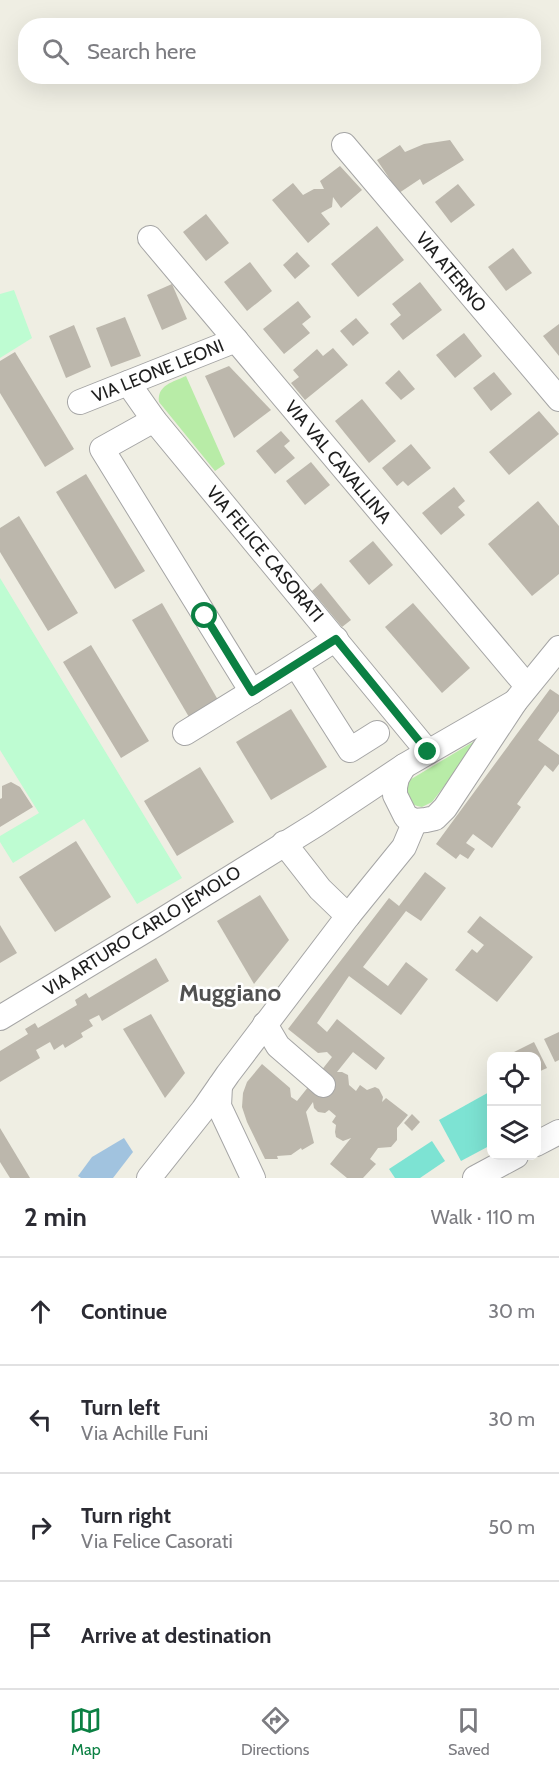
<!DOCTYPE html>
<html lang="en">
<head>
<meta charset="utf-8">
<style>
	body { margin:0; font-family:Cabin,sans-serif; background:#f7f7f7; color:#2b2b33 }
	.controls { position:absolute; right:18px; bottom:18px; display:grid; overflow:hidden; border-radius:12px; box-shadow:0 6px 24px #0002 }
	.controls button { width:54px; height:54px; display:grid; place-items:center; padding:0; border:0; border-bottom:2px solid #e1e1e2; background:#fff; color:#2b2b33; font:30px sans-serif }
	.stop { position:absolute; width:18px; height:18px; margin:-14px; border:4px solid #0b8043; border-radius:50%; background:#fff }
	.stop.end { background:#0b8043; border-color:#fff; box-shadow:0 2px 6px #0008 }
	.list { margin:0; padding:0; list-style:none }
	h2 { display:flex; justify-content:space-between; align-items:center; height:78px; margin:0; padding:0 24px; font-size:26px }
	h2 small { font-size:20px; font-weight:400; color:#7c7c81 }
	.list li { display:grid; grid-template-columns:39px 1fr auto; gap:18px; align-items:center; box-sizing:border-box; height:108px; padding:0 24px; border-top:2px solid #e1e1e2 }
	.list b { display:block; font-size:22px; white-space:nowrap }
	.list p { margin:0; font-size:20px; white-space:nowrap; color:#7c7c81 }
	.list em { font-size:20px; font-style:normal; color:#7c7c81 }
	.icon { flex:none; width:33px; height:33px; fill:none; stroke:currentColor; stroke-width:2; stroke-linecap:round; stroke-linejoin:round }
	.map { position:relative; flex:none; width:559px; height:1178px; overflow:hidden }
	.search { position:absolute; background:#fff; box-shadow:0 6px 24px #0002; left:18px; right:18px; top:18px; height:66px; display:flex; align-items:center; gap:15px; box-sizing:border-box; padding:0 21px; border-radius:24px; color:#7c7c81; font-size:22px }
	.sheet { height:510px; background:#fff }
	nav { display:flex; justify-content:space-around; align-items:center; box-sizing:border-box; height:84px; border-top:2px solid #e1e1e2; background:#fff; font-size:16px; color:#7c7c81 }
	nav a { display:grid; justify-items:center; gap:3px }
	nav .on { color:#0b8043 }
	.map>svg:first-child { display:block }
	.grass { fill:#b8eca7 }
	.park { fill:#befcd2 }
	.pitch { fill:#7de3d3 }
	.water { fill:#a1c3df }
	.building { fill:#bcb7ac }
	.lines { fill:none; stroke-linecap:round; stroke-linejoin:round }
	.minor-casing { stroke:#a5a5a5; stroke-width:26 }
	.minor { stroke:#fff; stroke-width:24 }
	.route { stroke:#0b8043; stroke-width:8 }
	.labels { text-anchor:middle; stroke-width:5; stroke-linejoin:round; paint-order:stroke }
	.street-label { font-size:18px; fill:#1e1e1e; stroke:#fff }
	.district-label { font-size:24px; font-weight:bold; fill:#515151; stroke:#fff }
</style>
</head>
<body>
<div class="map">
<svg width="559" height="1178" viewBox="0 0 559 1178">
	<rect width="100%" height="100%" fill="#efeee3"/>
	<g class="grass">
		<path d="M186,376L225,464L215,471L159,402C157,385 173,382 186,376Z"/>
		<path d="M473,742H475V746L432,802L422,807C408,805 407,798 405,785L408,781Z"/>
	</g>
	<g class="park">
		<polygon points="14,290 32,338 0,358 0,294"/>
		<polygon points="0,578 182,878 137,904 84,819 13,863 0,842 0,836 39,813 0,750"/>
	</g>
	<g class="pitch">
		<polygon points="491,1091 491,1145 461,1161 439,1120"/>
		<polygon points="432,1141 445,1161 420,1178 395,1178 389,1169"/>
	</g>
	<polygon class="water" points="124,1138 133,1152 113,1178 81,1178 78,1176 92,1157"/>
	<g class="building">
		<polygon points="450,140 464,160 423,185 420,179 399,193 377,160 400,145 405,152 424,144"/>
		<polygon points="340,166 362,190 341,208 333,197 332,207 321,213 330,224 308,243 272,200 293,183 303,195 314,189 324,189 320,181"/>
		<polygon points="458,184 475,205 451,223 435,202"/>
		<polygon points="206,214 229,243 206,261 183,232"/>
		<polygon points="377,226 404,260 358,297 331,264"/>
		<polygon points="513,248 532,273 506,291 488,267"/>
		<polygon points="297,252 310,266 295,279 283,265"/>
		<polygon points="250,262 272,291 247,311 224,282"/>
		<polygon points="420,282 442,310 403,340 390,324 401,315 392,304"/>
		<polygon points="172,284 187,319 162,330 147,295"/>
		<polygon points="298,301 311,317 302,324 310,333 284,354 263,329"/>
		<polygon points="125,317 141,356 111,367 96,328"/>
		<polygon points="356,318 369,333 353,346 340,331"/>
		<polygon points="559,324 559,356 543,336"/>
		<polygon points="74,325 91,367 66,378 49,336"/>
		<polygon points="464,333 482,356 455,378 436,355"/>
		<polygon points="333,348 348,365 305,400 291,383 299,377 293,370 317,349 323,356"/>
		<polygon points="15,352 74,449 45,467 0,393 0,361"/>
		<polygon points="229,366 271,410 234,438 205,376"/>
		<polygon points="399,370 415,389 401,400 385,383"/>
		<polygon points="494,372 512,394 491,411 473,388"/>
		<polygon points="362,399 396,441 369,463 335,421"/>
		<polygon points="539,411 559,434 509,475 489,452"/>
		<polygon points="281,431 290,441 284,446 295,458 275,474 256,451"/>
		<polygon points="411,444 431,468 408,486 403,481 397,486 382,468"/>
		<polygon points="311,462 330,485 305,505 286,481"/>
		<polygon points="86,474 145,571 115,589 56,492"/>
		<polygon points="454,487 465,501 458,507 465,515 441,535 422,513"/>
		<polygon points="538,501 559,526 559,574 532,596 488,544"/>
		<polygon points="19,516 78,613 48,631 0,552 0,528"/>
		<polygon points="373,541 393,565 369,585 349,561"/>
		<polygon points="321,583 351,620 342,627 312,591"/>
		<polygon points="162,603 218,700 189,717 132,620"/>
		<polygon points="413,603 470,668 442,693 385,627"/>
		<polygon points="91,645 149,741 121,758 63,662"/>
		<polygon points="550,689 559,695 559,711 538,740 559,755 559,764 553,772 545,765 517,804 521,807 492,848 473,834 466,843 475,849 468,859 460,854 456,859 436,844"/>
		<polygon points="291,709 327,767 271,800 236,742"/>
		<polygon points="200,767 234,822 177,856 144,801"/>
		<polygon points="11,782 20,787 33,807 0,827 0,799 2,798 2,786"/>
		<polygon points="76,841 111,897 55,932 19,877"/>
		<polygon points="425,872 446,888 421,921 406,911 363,967 388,986 406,962 428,979 401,1015 349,976 317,1023 327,1032 337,1019 385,1058 376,1070 353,1052 337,1072 342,1072 348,1075 349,1085 356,1091 360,1085 367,1090 375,1087 379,1089 383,1097 382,1102 386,1098 408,1115 397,1128 397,1140 391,1147 378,1148 370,1159 376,1164 363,1178 347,1178 330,1164 351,1138 343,1141 336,1137 335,1132 336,1125 332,1122 336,1116 329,1110 325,1113 318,1112 314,1108 313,1102 306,1112 314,1143 302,1150 301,1148 291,1155 277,1156 278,1159 265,1159 247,1122 242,1107 243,1093 247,1082 262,1064 290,1088 291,1097 297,1101 332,1057 327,1052 318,1053 288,1029 389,898 399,906"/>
		<polygon points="260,895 289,940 254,984 217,921"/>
		<polygon points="480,916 533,957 497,1002 455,970 472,949 477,953 484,945 467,932"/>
		<polygon points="0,925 17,953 0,963"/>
		<polygon points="156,958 169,981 102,1021 99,1015 89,1020 93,1026 81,1033 83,1037 65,1048 63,1044 54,1050 50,1042 36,1050 40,1058 0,1082 0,1051 28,1034 25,1029 35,1023 38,1028 77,1005 75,1000 86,993 89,998"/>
		<polygon points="151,1014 185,1073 165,1098 123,1029"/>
		<polygon points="559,1032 559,1060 555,1062 544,1039"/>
		<polygon points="534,1042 547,1068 536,1073 536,1056 506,1056"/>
		<polygon points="412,1114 420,1122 412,1131 404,1123"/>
		<polygon points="0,1128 30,1178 10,1178 0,1162"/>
	</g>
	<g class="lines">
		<defs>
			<g id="minor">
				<polyline points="344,145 559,399"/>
				<polyline points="150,238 527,686"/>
				<polyline points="128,383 154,420 428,752"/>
				<polyline points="80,402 236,340"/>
				<polyline points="154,420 102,449 252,692"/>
				<polyline points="296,665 350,750 377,733"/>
				<polyline points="185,733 276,677 336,639"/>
				<polyline points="404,766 397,778 395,787 395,795 406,817 415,821 426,820 435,818 445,808 515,702 559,648"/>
				<polyline points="284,843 320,889 348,916"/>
				<polyline points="0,1018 156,924 317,824 404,766 515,702"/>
				<polyline points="265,1024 278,1046 323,1085"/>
				<polyline points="220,1086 219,1106 253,1178"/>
				<polyline points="536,1144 559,1132"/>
				<polyline points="149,1178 203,1110 228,1074 348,916 404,847 415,821"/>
				<polyline points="475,1178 516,1156"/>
			</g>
		</defs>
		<use href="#minor" class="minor-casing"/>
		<use href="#minor" class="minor"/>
	</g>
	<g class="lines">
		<polyline class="route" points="205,616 252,692 336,639 428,752"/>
	</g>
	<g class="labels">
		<g class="street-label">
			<text transform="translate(451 272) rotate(50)" y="6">VIA ATERNO</text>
			<text transform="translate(158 371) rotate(-22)" y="6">VIA LEONE LEONI</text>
			<text transform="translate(338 462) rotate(50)" y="6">VIA VAL CAVALLINA</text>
			<text transform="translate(265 554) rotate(50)" y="6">VIA FELICE CASORATI</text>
			<text transform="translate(142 931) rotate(-32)" y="6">VIA ARTURO CARLO JEMOLO</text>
		</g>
		<g class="district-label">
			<text x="230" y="1001">Muggiano</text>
		</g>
	</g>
</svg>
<div class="controls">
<button><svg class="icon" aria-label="locate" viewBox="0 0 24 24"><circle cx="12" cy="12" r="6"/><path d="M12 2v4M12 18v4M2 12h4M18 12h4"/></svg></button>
<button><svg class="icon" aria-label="layers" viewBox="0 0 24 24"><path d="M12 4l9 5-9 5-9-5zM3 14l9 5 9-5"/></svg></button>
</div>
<div class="stop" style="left:205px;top:616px"></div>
<div class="stop end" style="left:428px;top:752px"></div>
<div class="search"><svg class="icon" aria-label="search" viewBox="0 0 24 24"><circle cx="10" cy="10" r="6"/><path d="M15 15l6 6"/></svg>Search here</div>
</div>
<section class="sheet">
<h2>2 min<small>Walk · 110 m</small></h2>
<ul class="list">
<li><svg class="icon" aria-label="ahead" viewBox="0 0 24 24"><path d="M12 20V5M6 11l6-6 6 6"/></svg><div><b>Continue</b></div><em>30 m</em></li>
<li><svg class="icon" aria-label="left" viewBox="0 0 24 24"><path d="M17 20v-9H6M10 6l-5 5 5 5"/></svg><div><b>Turn left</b><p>Via Achille Funi</p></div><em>30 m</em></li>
<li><svg class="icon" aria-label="right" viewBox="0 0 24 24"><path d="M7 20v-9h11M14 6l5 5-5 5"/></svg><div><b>Turn right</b><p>Via Felice Casorati</p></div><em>50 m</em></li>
<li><svg class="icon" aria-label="arrive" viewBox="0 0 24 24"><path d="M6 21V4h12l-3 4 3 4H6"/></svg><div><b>Arrive at destination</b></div></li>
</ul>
</section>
<nav>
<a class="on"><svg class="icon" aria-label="map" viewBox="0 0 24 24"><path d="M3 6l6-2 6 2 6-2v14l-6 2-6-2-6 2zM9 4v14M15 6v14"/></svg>Map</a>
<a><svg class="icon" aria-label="directions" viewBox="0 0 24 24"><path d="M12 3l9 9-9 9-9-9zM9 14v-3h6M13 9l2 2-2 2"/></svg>Directions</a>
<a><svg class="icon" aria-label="saved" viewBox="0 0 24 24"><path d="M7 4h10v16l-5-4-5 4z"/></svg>Saved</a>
</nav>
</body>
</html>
